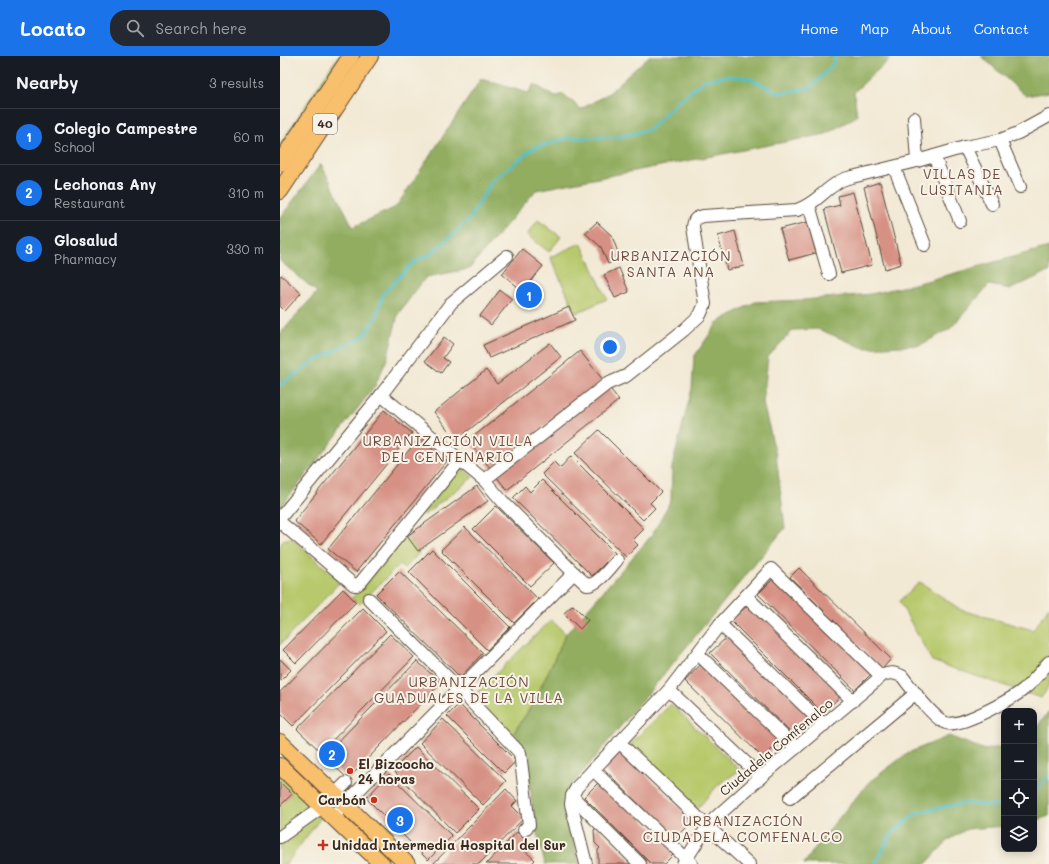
<!DOCTYPE html>
<html lang="en">
<head>
<meta charset="utf-8">
<style>
	body { margin:0; font-family:Mali,sans-serif; background:#242831; color:#f1f3f6 }
	.controls { position:absolute; right:12px; bottom:12px; display:grid; overflow:hidden; border-radius:8px; box-shadow:0 2px 10px #0003 }
	.controls button { width:36px; height:36px; display:grid; place-items:center; padding:0; border:0; border-bottom:1px solid #363941; background:#171b24; color:#f1f3f6; font:20px sans-serif }
	.you { position:absolute; left:330px; top:291px; width:14px; height:14px; margin:-10px; border:3px solid #fff; border-radius:50%; background:#1a73e8; box-shadow:0 0 0 6px #1a73e833 }
	.badge { display:grid; place-items:center; width:26px; height:26px; border-radius:50%; background:#1a73e8; color:#fff; font-size:13px; font-weight:700 }
	.pin { position:absolute; translate:-50% -50%; border:2px solid #fff; box-shadow:0 1px 4px #0006 }
	.list { margin:0; padding:0; list-style:none }
	h2 { display:flex; justify-content:space-between; align-items:center; height:52px; margin:0; padding:0 16px; font-size:17px }
	h2 small { font-size:13px; font-weight:400; color:#9ea1a6 }
	.list li { display:grid; grid-template-columns:26px 1fr auto; gap:12px; align-items:center; box-sizing:border-box; height:56px; padding:0 16px; border-top:1px solid #363941 }
	.list b { display:block; font-size:15px; white-space:nowrap }
	.list p { margin:0; font-size:13px; white-space:nowrap; color:#9ea1a6 }
	.list em { font-size:13px; font-style:normal; color:#9ea1a6 }
	.icon { flex:none; width:22px; height:22px; fill:none; stroke:currentColor; stroke-width:2; stroke-linecap:round; stroke-linejoin:round }
	.map { position:relative; flex:none; width:769px; height:808px; overflow:hidden }
	header { display:flex; align-items:center; gap:24px; box-sizing:border-box; height:56px; padding:0 20px; background:#1a73e8; color:#fff }
	header strong { font-size:19px }
	nav { display:flex; gap:22px; margin-inline-start:auto; font-size:14px }
	.search { width:280px; height:36px; background:#242831; display:flex; align-items:center; gap:10px; box-sizing:border-box; padding:0 14px; border-radius:16px; color:#9ea1a6; font-size:15px }
	main { display:flex }
	aside { flex:1; background:#171b24 }
	.map>svg:first-child { display:block }
	.green { fill:#b8c96d; stroke:#7a7a46 }
	.forest { fill:#92ad60; stroke:#666c3f }
	.lines { fill:none; stroke-linecap:round; stroke-linejoin:round }
	.stream { stroke:#50bec5; stroke-width:3 }
	.building { fill:#d79084 }
	.minor-casing { stroke:#564739; stroke-width:14 }
	.major-casing { stroke:#564739; stroke-width:18 }
	.minor { stroke:#fff; stroke-width:12 }
	.major { stroke:#f8bf6c; stroke-width:16 }
	.poi-dot { fill:#c8321e; stroke:#f7f3e8; stroke-width:1.5 }
	.labels { text-anchor:middle; stroke-width:4; stroke-linejoin:round; paint-order:stroke }
	.shield { fill:#f7f3e8; stroke:#73665b; stroke-width:1 }
	.shield-label { font-size:12px; font-weight:bold; fill:#3b2a1e }
	.street-label { font-size:13px; fill:#3b2a1e; stroke:#f7f3e8 }
	.poi-label { font-size:13px; font-weight:bold; fill:#3b2a1e; stroke:#f7f3e8; text-anchor:start }
	.neighbourhood-label { font-size:14px; letter-spacing:1px; fill:#724e42; stroke:#f7f3e8 }
</style>
</head>
<body>
<header>
<strong>Locato</strong>
<div class="search"><svg class="icon" aria-label="search" viewBox="0 0 24 24"><circle cx="10" cy="10" r="6"/><path d="M15 15l6 6"/></svg>Search here</div>
<nav><a>Home</a><a>Map</a><a>About</a><a>Contact</a></nav>
</header>
<main>
<aside>
<h2>Nearby<small>3 results</small></h2>
<ul class="list">
<li><span class="badge">1</span><div><b>Colegio Campestre</b><p>School</p></div><em>60 m</em></li>
<li><span class="badge">2</span><div><b>Lechonas Any</b><p>Restaurant</p></div><em>310 m</em></li>
<li><span class="badge">3</span><div><b>Glosalud</b><p>Pharmacy</p></div><em>330 m</em></li>
</ul>
</aside>
<div class="map">
<svg width="769" height="808" viewBox="0 0 769 808">
	<rect width="100%" height="100%" fill="#f7f3e8"/>
	<filter id="ink" filterUnits="userSpaceOnUse"><feTurbulence type="fractalNoise" baseFrequency=".025" numOctaves="2"/><feDisplacementMap in="SourceGraphic" scale="8" xChannelSelector="R" yChannelSelector="G"/><feConvolveMatrix kernelMatrix="1 2 1 2 8 2 1 2 1" color-interpolation-filters="sRGB"/></filter>
	<filter id="wash" filterUnits="userSpaceOnUse"><feTurbulence type="fractalNoise" baseFrequency=".012" numOctaves="4" result="noise"/><feDisplacementMap in="SourceGraphic" scale="16" xChannelSelector="R" yChannelSelector="G"/><feGaussianBlur stdDeviation="0.9" result="paint"/><feColorMatrix in="noise" values="0 0 0 0 0 0 0 0 0 0 0 0 0 0 0 0 0 1.4 0 .05"/><feComposite in="paint" operator="in"/></filter>
	<g filter="url(#wash)">
		<rect width="100%" height="100%" fill="#f2e9d4"/>
		<g class="green">
			<polygon points="58,0 65,0 0,96 0,88"/>
			<polygon points="258,164 281,181 269,196 247,179"/>
			<polygon points="301,187 327,243 296,257 270,201"/>
			<polygon points="181,411 193,421 144,459 142,458"/>
			<polygon points="127,480 139,497 124,513 119,509 79,549 72,542 118,488"/>
			<polygon points="11,482 57,522 58,528 0,589 0,491 3,484"/>
			<polygon points="640,526 681,554 753,574 769,551 769,630 761,642 652,605 619,545"/>
			<polygon points="271,564 286,578 254,646 230,682 191,642"/>
			<polygon points="391,648 460,714 438,729 417,753 347,691"/>
			<polygon points="0,710 46,755 6,808 0,808"/>
		</g>
		<g class="forest">
			<polygon points="369,0 613,0 574,36 577,60 546,78 256,134 189,213 146,221 118,258 107,303 95,330 0,452 0,278 37,236 0,205 0,162 41,108 73,171 116,151 201,23 248,37 254,28 275,41 283,38 301,53 329,37"/>
			<polygon points="701,0 769,0 769,36 746,40"/>
			<polygon points="769,191 769,216 765,217 731,233 709,229 670,273 640,289 584,292 538,273 513,274 488,301 483,347 496,399 505,472 292,729 285,749 299,808 265,808 255,769 245,693 234,677 254,646 286,578 372,479 391,444 392,411 412,332 414,301 438,266 475,246 523,244 591,238 639,227"/>
			<polygon points="769,655 769,760 754,765 754,675"/>
			<polygon points="669,680 705,694 724,690 724,770 687,773 668,784 646,808 524,808 542,782 589,726 628,697"/>
		</g>
		<g class="lines">
			<g class="stream">
				<polyline points="0,329 36,304 84,280 96,261 103,238 134,206 151,198 190,163 212,125 254,92 288,82 340,81 370,73 397,46 425,24 446,20 469,22 499,37 530,32 551,11 556,0"/>
				<polyline points="754,735 769,720"/>
				<polyline points="595,808 612,777 638,756 685,747 716,750 724,747"/>
			</g>
		</g>
		<g id="blocks">
			<g class="building">
				<polygon points="600,126 621,208 605,213 584,131"/>
				<polygon points="573,136 592,209 561,217 544,153 560,149 558,140"/>
				<polygon points="317,166 332,180 340,202 328,208 321,191 305,177"/>
				<polygon points="528,166 536,197 509,204 500,173"/>
				<polygon points="455,175 464,210 447,214 438,180"/>
				<polygon points="242,193 263,210 243,235 222,218"/>
				<polygon points="339,212 349,236 335,242 324,219"/>
				<polygon points="1,219 21,237 5,255 0,250 0,220"/>
				<polygon points="220,234 232,243 211,269 200,260"/>
				<polygon points="289,251 295,264 209,302 203,289"/>
				<polygon points="164,281 173,288 163,302 169,306 161,317 145,305"/>
				<polygon points="270,287 281,301 176,384 154,356 206,314 217,328"/>
				<polygon points="300,295 323,324 211,413 188,385"/>
				<polygon points="328,330 339,344 227,434 216,420"/>
				<polygon points="104,354 132,377 41,488 14,465"/>
				<polygon points="319,374 381,436 370,447 375,452 363,464 295,397"/>
				<polygon points="139,382 167,405 76,516 48,493"/>
				<polygon points="291,400 364,473 353,484 358,489 346,501 262,418 274,406 280,412"/>
				<polygon points="262,424 335,497 312,520 233,442 245,430 250,436"/>
				<polygon points="197,430 208,445 138,495 127,480"/>
				<polygon points="216,450 274,507 250,530 193,473"/>
				<polygon points="185,471 258,543 234,567 161,494"/>
				<polygon points="152,493 230,571 207,594 129,516"/>
				<polygon points="519,512 611,603 602,613 510,521"/>
				<polygon points="119,515 203,597 180,621 96,538"/>
				<polygon points="496,520 593,616 575,634 478,538"/>
				<polygon points="63,533 76,546 16,607 3,594"/>
				<polygon points="470,547 562,639 543,657 451,565"/>
				<polygon points="293,549 308,564 300,573 284,557"/>
				<polygon points="83,552 106,575 13,670 0,657 0,636"/>
				<polygon points="110,578 134,601 41,696 17,673"/>
				<polygon points="449,579 532,661 513,679 430,597"/>
				<polygon points="0,603 11,614 0,625"/>
				<polygon points="137,605 161,627 68,723 44,700"/>
				<polygon points="423,606 501,684 483,702 405,625"/>
				<polygon points="179,648 236,705 224,717 167,660"/>
				<polygon points="163,663 226,725 203,749 140,687"/>
				<polygon points="136,691 199,753 175,777 113,714"/>
				<polygon points="339,692 413,765 394,784 321,710"/>
				<polygon points="109,718 172,780 148,804 86,742"/>
				<polygon points="322,723 396,796 384,808 371,808 304,741"/>
				<polygon points="0,726 12,738 0,750"/>
				<polygon points="226,733 237,745 232,750 244,762 199,808 153,808"/>
				<polygon points="317,771 354,808 318,808 318,794 320,792 315,787 314,774"/>
				<polygon points="237,776 248,787 243,793 255,804 251,808 206,808"/>
			</g>
		</g>
	</g>
	<g filter="url(#ink)">
		<use href="#blocks" fill-opacity="0" stroke="#564739" stroke-width="1"/>
		<g class="lines">
			<defs>
				<g id="minor">
					<polyline points="634,62 637,105"/>
					<polyline points="720,84 740,131"/>
					<polyline points="685,91 712,148"/>
					<polyline points="654,100 680,165"/>
					<polyline points="614,111 645,189"/>
					<polyline points="529,149 549,218"/>
					<path d="M101,339L204,424L225,448L294,517L307,529C317,530 331,511 337,504"/>
					<path d="M204,424L327,328L346,320L404,274L420,259L425,248L413,171C414,163 415,162 423,160L517,154C535,148 542,136 557,127C561,124 567,122 572,121L637,105L685,91L720,84L738,77L769,60"/>
					<polyline points="0,462 101,339 171,247 227,200"/>
					<polyline points="0,466 74,529 77,529 81,526 180,404"/>
					<polyline points="466,540 573,645"/>
					<polyline points="89,543 179,633 240,697 249,769 244,774"/>
					<polyline points="440,568 544,669"/>
					<polyline points="418,598 516,692"/>
					<polyline points="389,634 481,721"/>
					<polyline points="339,686 428,771 469,808"/>
					<polyline points="313,714 411,807"/>
					<polyline points="292,740 360,808"/>
					<polyline points="510,742 636,637"/>
					<polyline points="53,761 65,748 294,517"/>
					<polyline points="0,781 42,751 66,727"/>
					<polyline points="306,808 291,748 292,740 297,731 389,634 440,568 491,513 601,620"/>
					<path d="M403,808L421,780L435,762L481,721L603,619C611,616 614,617 622,620C631,632 653,662 666,667C680,672 732,643 744,633C753,626 761,615 769,606"/>
				</g>
				<g id="major">
					<polyline points="0,107 71,0"/>
					<polyline points="0,135 90,0"/>
					<polyline points="0,686 127,808"/>
					<polyline points="0,710 102,808"/>
				</g>
			</defs>
			<use href="#minor" class="minor-casing"/>
			<use href="#major" class="major-casing"/>
			<use href="#minor" class="minor"/>
			<use href="#major" class="major"/>
		</g>
	</g>
	<g class="poi-dot">
		<circle cx="70" cy="715" r="4"/>
		<circle cx="94" cy="744" r="4"/>
		<path d="M41 783h4v4h4v4h-4v4h-4v-4h-4v-4h4z"/>
	</g>
	<g class="labels">
		<rect class="shield" x="33" y="58" width="24" height="20" rx="3"/>
		<g class="shield-label">
			<text x="45" y="72">40</text>
		</g>
		<g class="street-label">
			<text transform="translate(496 691) rotate(-40)" y="5">Ciudadela Comfenalco</text>
		</g>
		<g class="poi-label">
			<text x="78" y="713">El Bizcocho<tspan x="78" dy="15">24 horas</tspan></text>
			<text x="86" y="749" text-anchor="end">Carbón</text>
			<text x="52" y="794">Unidad Intermedia Hospital del Sur</text>
		</g>
		<g class="neighbourhood-label">
			<text x="682" y="123">VILLAS DE<tspan x="682" dy="16">LUSITANIA</tspan></text>
			<text x="391" y="205">URBANIZACIÓN<tspan x="391" dy="16">SANTA ANA</tspan></text>
			<text x="168" y="390">URBANIZACIÓN VILLA<tspan x="168" dy="16">DEL CENTENARIO</tspan></text>
			<text x="189" y="631">URBANIZACIÓN<tspan x="189" dy="16">GUADUALES DE LA VILLA</tspan></text>
			<text x="463" y="770">URBANIZACIÓN<tspan x="463" dy="16">CIUDADELA COMFENALCO</tspan></text>
		</g>
	</g>
</svg>
<div class="controls">
<button>+</button>
<button>−</button>
<button><svg class="icon" aria-label="locate" viewBox="0 0 24 24"><circle cx="12" cy="12" r="6"/><path d="M12 2v4M12 18v4M2 12h4M18 12h4"/></svg></button>
<button><svg class="icon" aria-label="layers" viewBox="0 0 24 24"><path d="M12 4l9 5-9 5-9-5zM3 14l9 5 9-5"/></svg></button>
</div>
<div class="you"></div>
<div class="pin badge" style="left:249px;top:239px">1</div>
<div class="pin badge" style="left:52px;top:698px">2</div>
<div class="pin badge" style="left:120px;top:764px">3</div>
</div>
</main>
</body>
</html>
